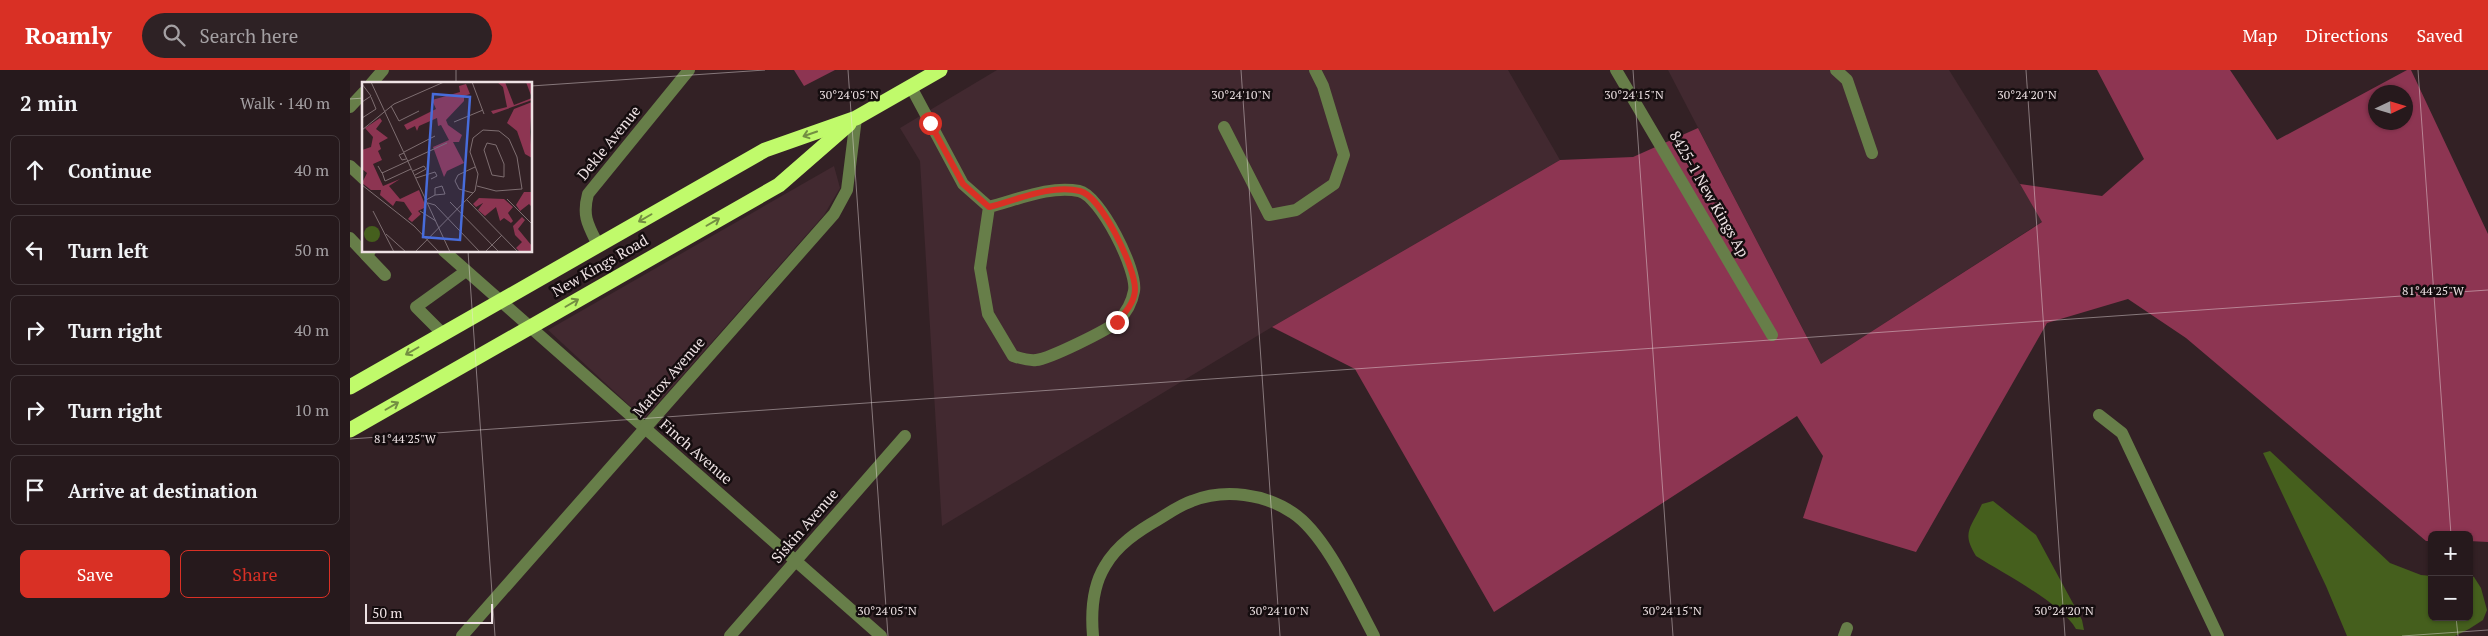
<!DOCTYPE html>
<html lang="en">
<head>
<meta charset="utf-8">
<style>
	body { margin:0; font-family:"PT Serif",serif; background:#2e2225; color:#f1f3f6 }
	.controls { position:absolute; right:15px; bottom:15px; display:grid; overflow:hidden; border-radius:8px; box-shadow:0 1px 4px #0004 }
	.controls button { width:45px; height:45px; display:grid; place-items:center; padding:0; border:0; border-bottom:1px solid #42383b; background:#26191c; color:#f1f3f6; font:25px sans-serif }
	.compass { position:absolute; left:2018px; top:15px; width:45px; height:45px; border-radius:50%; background:#26191c; box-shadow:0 1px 4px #0004; rotate:86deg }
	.scale { position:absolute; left:15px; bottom:12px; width:128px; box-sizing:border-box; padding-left:5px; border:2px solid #eee2e4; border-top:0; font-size:14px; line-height:18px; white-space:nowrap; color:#eee2e4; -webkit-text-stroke:4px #150d0f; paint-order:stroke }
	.stop { position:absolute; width:15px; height:15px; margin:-11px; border:4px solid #d93025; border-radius:50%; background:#fff }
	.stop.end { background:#d93025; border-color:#fff; box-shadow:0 1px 5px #0008 }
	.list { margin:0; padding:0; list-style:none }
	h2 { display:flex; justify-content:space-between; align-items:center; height:65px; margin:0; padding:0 20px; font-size:21px }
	h2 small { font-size:16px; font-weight:400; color:#a4a0a3 }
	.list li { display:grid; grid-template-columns:32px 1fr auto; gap:15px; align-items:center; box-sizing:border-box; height:70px; margin:0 10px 10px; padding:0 10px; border:1px solid #42383b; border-radius:8px }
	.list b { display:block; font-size:19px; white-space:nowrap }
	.list em { font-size:16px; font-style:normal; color:#a4a0a3 }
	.actions { display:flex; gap:10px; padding:15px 20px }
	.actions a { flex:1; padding:11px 0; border:1px solid #d93025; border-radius:8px; text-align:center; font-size:18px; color:#d93025 }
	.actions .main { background:#d93025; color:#fff }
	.icon { flex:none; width:28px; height:28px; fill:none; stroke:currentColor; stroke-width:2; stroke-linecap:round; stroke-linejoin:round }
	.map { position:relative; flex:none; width:2138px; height:566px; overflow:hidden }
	header { display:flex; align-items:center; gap:30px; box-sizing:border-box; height:70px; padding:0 25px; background:#d93025; color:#fff }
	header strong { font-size:24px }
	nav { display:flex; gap:28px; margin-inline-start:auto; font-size:18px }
	.search { width:350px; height:45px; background:#2e2225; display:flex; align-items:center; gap:12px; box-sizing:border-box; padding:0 18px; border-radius:28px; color:#a4a0a3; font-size:19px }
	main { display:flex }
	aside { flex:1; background:#26191c }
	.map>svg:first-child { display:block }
	.built { fill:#422930 }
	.forest { fill:#8d3552; fill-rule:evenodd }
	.water { fill:#455f1d }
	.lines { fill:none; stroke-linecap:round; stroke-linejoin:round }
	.minor { stroke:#677e49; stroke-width:12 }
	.highway { stroke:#c0fa6b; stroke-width:15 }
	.oneway { stroke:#738f42 }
	.route { stroke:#d93025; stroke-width:6 }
	.ticks { fill:none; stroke:#eee2e4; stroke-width:1; stroke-opacity:0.45 }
	.labels { text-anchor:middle; stroke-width:5; stroke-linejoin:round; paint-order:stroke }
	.street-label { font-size:15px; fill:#eee2e4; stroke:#150d0f }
	.inset-road { fill:none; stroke:#7e6e71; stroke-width:1 }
	.view { fill:#476cda; fill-opacity:0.15; stroke:#476cda; stroke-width:2.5 }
	.inset-edge { fill:none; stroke:#eee2e4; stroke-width:2.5 }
	.ticks-label { font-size:12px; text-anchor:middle; fill:#eee2e4; stroke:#150d0f; stroke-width:5; stroke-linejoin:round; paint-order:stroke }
</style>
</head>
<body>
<header>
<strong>Roamly</strong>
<div class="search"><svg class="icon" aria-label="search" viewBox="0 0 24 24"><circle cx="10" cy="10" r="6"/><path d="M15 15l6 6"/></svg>Search here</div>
<nav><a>Map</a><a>Directions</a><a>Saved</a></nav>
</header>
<main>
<aside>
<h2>2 min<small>Walk · 140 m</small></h2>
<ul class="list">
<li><svg class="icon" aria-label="ahead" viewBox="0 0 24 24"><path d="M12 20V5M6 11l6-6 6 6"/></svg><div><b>Continue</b></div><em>40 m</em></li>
<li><svg class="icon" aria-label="left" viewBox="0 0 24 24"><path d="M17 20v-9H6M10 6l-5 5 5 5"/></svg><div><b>Turn left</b></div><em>50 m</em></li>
<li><svg class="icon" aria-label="right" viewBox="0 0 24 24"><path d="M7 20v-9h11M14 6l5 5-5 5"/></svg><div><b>Turn right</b></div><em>40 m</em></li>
<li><svg class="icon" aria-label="right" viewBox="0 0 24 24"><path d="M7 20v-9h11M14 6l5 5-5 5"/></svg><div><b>Turn right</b></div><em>10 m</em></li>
<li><svg class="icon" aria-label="arrive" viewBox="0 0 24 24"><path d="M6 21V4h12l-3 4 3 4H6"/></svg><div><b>Arrive at destination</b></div></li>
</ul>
<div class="actions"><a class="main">Save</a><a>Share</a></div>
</aside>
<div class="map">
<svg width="2138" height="566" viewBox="0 0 2138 566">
	<rect width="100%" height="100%" fill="#332125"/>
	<g class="built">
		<polygon points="647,0 1158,0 1210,90 922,257 592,456 570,91 550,58"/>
		<polygon points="1318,0 1599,0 1693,151 1471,294"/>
		<polygon points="484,96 490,118 474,145 294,349 198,260"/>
	</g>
	<g class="forest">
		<polygon points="444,0 485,0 454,16"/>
		<path d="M1747,0H1880L1927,70L2057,0H2061L2138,164V472L2119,471V465H2082V471H2076L1836,268L1778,229L1697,253L1566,482L1453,448L1473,386L1447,346L1144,542L1005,299L922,257L1210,90L1283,87L1348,58L1471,294L1692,152L1670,114L1752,126L1794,89ZM2026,22H2056V52H2026Z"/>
	</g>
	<g class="water">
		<polygon points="1920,381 2040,493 2071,505 2082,506 2082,547 2119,547 2119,505 2124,507 2131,518 2137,540 2133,550 2119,559 2105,566 1997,566 1976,516 1913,383"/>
		<path d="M1643,431L1686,465L1732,550L1734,560L1726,559C1711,533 1653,503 1626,486C1611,462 1621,458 1632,434Z"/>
	</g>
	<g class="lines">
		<g class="minor">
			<polyline points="1266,0 1422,265"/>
			<polyline points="1486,0 1497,10 1522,83"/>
			<polyline points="21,14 33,0"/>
			<path d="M561,17L613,114L639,137C667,130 700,115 729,121C750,125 788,201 784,221C782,232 776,243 768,251C758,260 699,289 686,290C679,291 670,288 663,286L638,244L630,198L639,137"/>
			<polyline points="0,37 14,22"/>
			<polyline points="874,57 919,145 946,140 984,114 994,85 973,16 965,0"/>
			<polyline points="0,96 14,109"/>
			<polyline points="0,168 16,185 20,181"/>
			<path d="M248,175C238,155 232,146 238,124L339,0"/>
			<polyline points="94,181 531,566"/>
			<polyline points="16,185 35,205"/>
			<polyline points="93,264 66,237 116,201"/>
			<polyline points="1749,345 1772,363 1868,566"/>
			<polyline points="112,566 484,144 497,120 506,48"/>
			<polyline points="380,566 555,366"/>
			<path d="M743,566C741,543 742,517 755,496C767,475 788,461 809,449C819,443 830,435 842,431C875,418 915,424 943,443C976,465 1005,531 1024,566"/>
			<polyline points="1494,566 1497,558"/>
		</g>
		<g class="highway">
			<polyline points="0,317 415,80 506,48 590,0"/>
			<polyline points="0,360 429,115 499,54"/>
		</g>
	</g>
	<defs><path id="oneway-shaft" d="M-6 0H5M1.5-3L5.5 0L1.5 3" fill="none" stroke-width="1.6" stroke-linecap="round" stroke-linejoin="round" transform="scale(1.25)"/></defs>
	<g class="oneway">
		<use href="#oneway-shaft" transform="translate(460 64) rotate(161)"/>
		<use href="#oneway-shaft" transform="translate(295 148) rotate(150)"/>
		<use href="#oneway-shaft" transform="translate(363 152) rotate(-30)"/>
		<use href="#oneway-shaft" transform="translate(222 233) rotate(-30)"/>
		<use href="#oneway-shaft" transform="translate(62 281) rotate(150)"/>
		<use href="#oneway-shaft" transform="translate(42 336) rotate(-30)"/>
	</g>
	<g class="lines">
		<path class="route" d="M580,53L613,114L639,137C667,130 701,114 730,121C751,126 785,197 785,219C785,232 775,243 767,252"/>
	</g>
	<path class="ticks" d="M106,0V14M498,0L538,566M891,0L930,566M1283,0L1323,566M1676,0L1715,566M2068,0L2101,465M181,16L415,0M0,29L14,28M118,181L145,566M0,369L2138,220M2106,547L2108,566M2052,566L2138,560"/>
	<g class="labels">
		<g class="street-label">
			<text transform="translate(259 73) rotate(-51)" y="5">Dekle Avenue</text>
			<text transform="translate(1359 124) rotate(60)" y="5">8425-1 New Kings Ap</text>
			<text transform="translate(250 196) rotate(-30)" y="5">New Kings Road</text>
			<text transform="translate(319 307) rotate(-49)" y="5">Mattox Avenue</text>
			<text transform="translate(346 382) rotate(41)" y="5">Finch Avenue</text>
			<text transform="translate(455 456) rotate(-49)" y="5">Siskin Avenue</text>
		</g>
	</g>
	<g transform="translate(12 12)">
		<rect width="170" height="170" fill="#332125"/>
		<path d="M135,0H143L152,23L170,16L164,0H170V18L131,32L129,29L145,25L141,5ZM104,2L108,12L102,14V19L84,38L86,43L100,53L97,60H91L102,81L85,89L82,95L71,65L87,58L79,43L76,44L75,36L57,44L55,49L53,44L45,48L42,43L74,27L70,18L98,10L97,4ZM170,20L168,50L170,76L163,72L155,49L145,41L152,27ZM18,36L20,39L14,47L26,56L17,61L19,67L16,69L20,78L11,82L21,104L38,97L27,104L38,117L57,108L64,125L56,129L59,132L50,140L46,137L50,132L42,120L34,119L31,124L18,113L19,108H9L0,101L5,91L0,87V68L9,65L11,55L3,46ZM162,110H170V125L167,122L158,129L154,123ZM117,116L142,117L151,125L146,131L151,139L149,141L142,136L138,139L134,125L123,134L116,128L121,121L114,125L111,122ZM160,135L163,138L156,147L170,164V170H158L154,166L160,160L153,153L151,144Z" fill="#8d3552"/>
		<path d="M2 152a8 8 0 1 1 16 0a8 8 0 1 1-16 0Z" fill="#455f1d"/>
		<path class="inset-road" d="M9,0L88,170M110,0L122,32M0,2L9,14L0,20M29,24L37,39L57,29M0,36L14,27L9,15M92,40L121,28M0,48L32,22L82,0M125,61L134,63L142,82V95L130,93L122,68ZM42,70L73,54M42,71L37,73L40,78L44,77M16,84L20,91L85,61M51,89L62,84L64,87L53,93M20,90L23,99L49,87M54,96L73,90L75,94L69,97M0,103L52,144L77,170M111,111L97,107L93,99L96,93L113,85M145,117L170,142M64,118L73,113V106L80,104L83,112L73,113M105,118L156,170M88,120L137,170M66,121L73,123L118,170M11,129L32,170M58,129L74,139M24,152L44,170M53,170L113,109L116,92L108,70L111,56L121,48L137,49L147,57L155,75L160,107L134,109L115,104M123,170L140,153"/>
		<path class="view" d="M71,12L108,15L98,158L61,155Z"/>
		<rect width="170" height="170" class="inset-edge"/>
	</g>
	<g class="ticks-label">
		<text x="499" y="29">30°24'05"N</text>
		<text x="891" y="29">30°24'10"N</text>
		<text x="1284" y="29">30°24'15"N</text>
		<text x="1677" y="29">30°24'20"N</text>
		<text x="2083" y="225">81°44'25"W</text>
		<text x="55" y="373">81°44'25"W</text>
		<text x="537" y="545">30°24'05"N</text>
		<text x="929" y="545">30°24'10"N</text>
		<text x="1322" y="545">30°24'15"N</text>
		<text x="1714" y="545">30°24'20"N</text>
	</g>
</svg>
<div class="controls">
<button>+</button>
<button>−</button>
</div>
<svg class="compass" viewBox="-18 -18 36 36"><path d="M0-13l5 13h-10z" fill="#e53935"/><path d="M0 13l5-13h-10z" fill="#a4a0a3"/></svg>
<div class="scale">50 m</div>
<div class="stop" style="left:580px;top:53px"></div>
<div class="stop end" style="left:767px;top:252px"></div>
</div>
</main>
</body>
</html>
